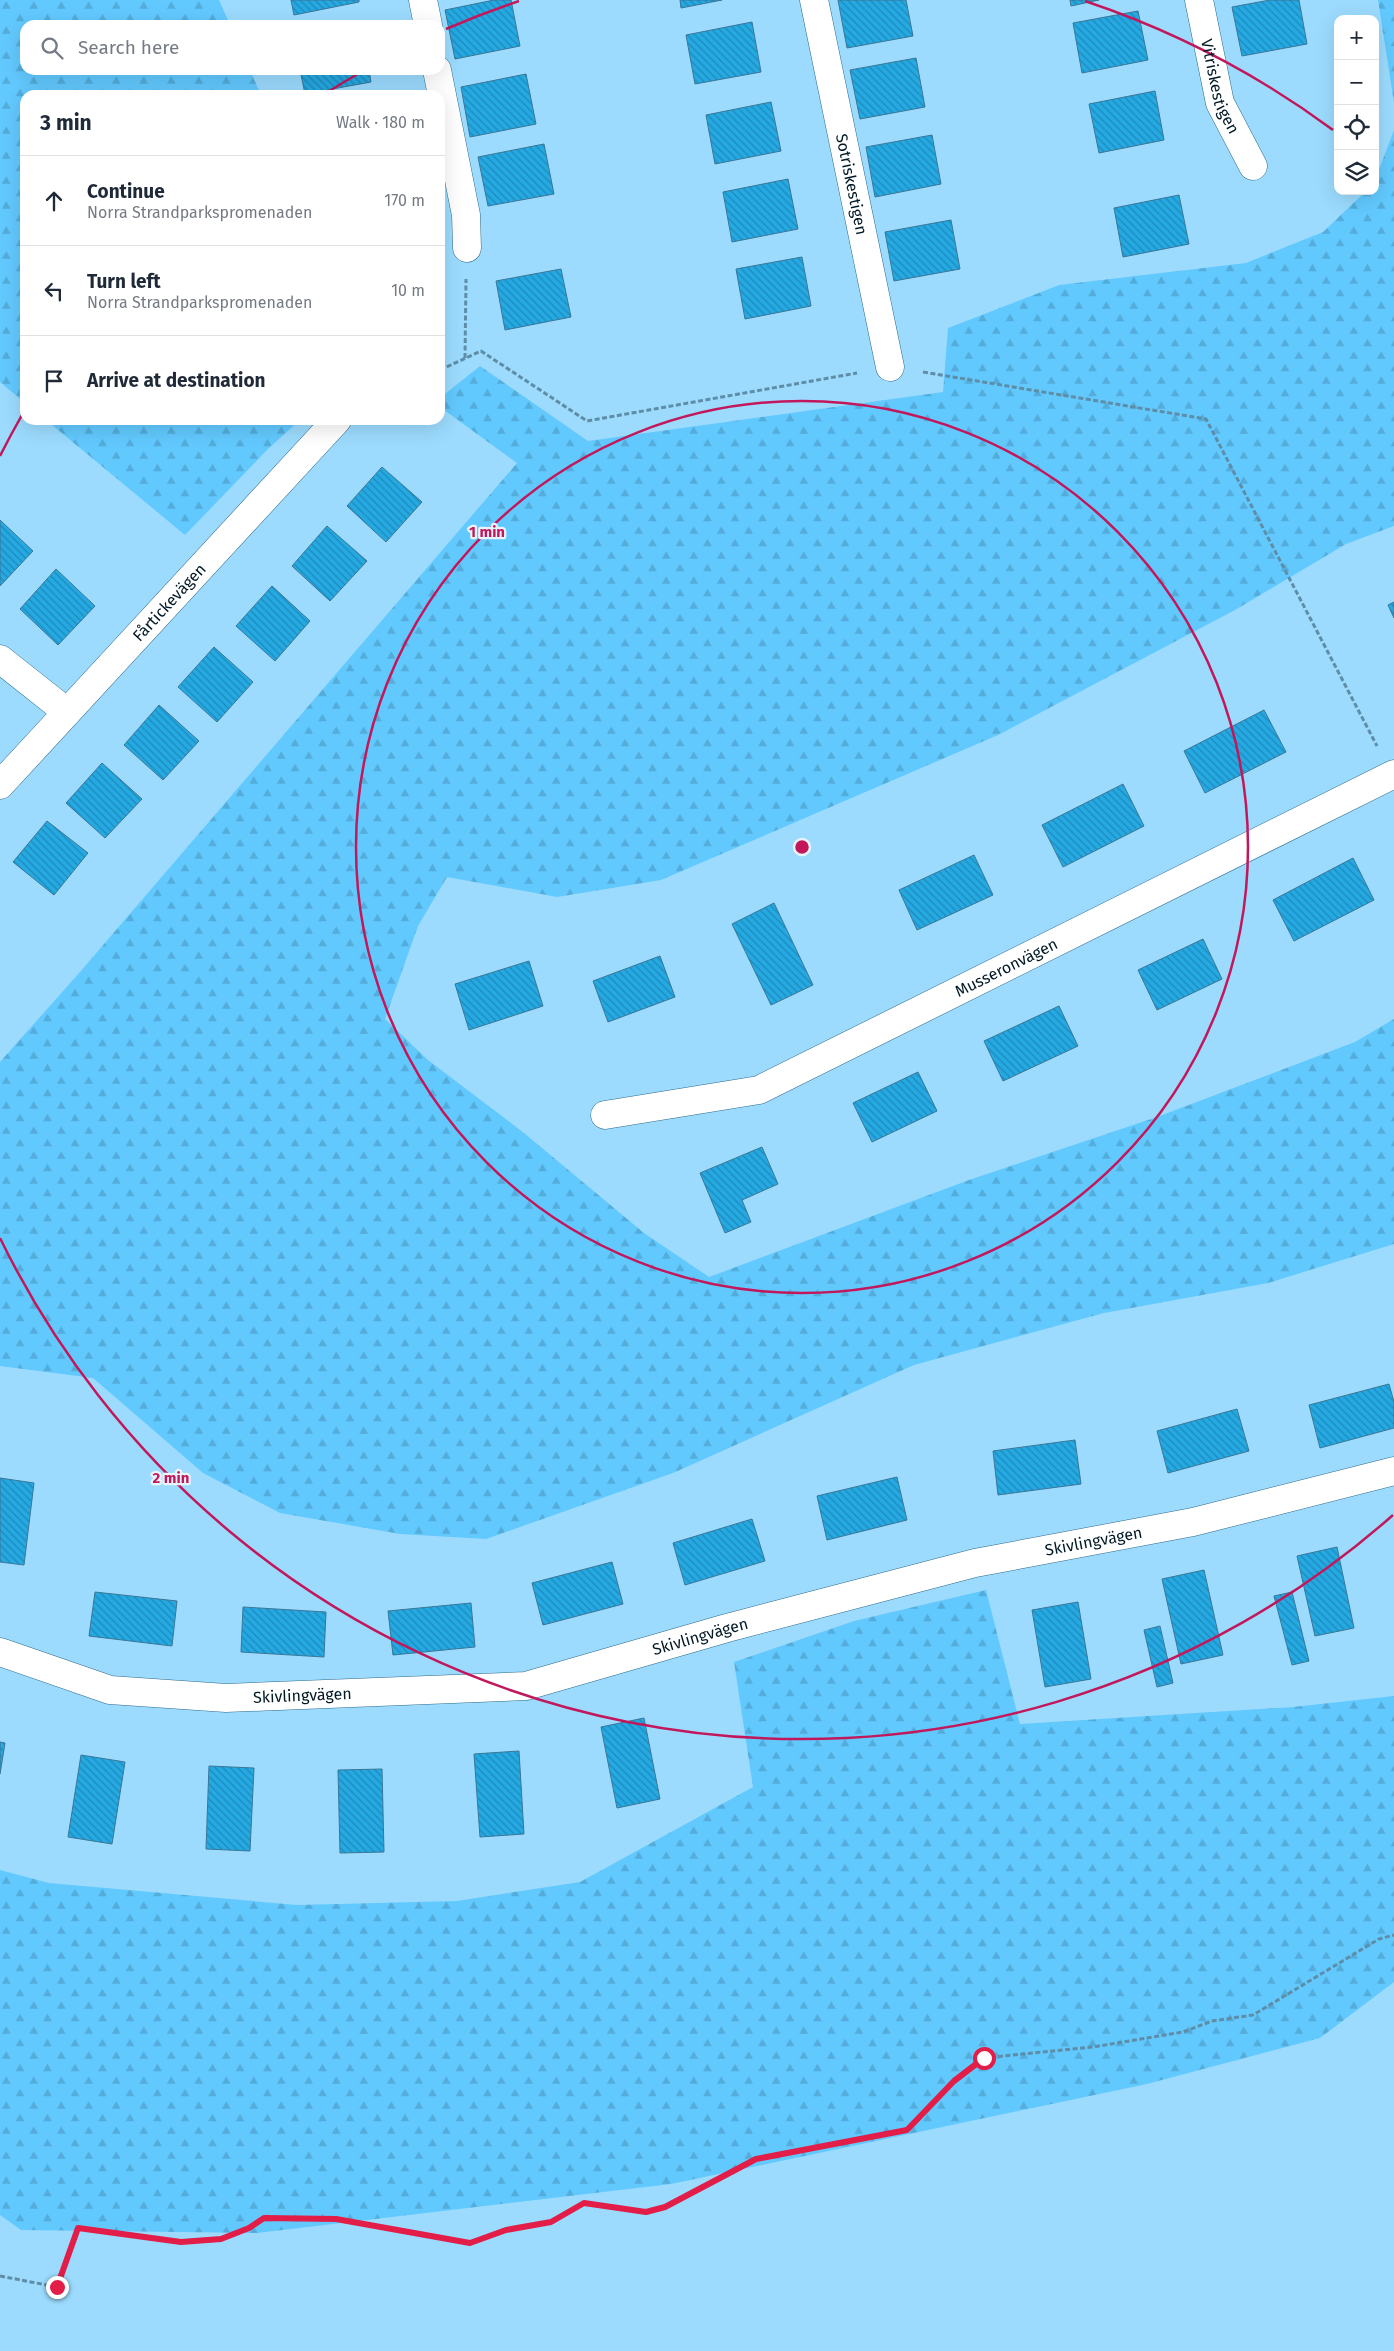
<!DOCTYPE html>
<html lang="en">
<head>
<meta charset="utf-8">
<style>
	body { margin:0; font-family:"Fira Sans",sans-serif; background:#f2f2f3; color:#1f2937 }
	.controls { position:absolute; right:15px; top:15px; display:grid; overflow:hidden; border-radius:10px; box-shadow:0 5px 20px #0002 }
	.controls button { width:45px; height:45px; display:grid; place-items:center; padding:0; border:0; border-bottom:1px solid #e0e1e3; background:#fff; color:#1f2937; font:25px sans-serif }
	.stop { position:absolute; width:15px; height:15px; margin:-11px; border:4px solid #e11d48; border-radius:50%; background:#fff }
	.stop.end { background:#e11d48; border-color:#fff; box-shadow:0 1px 5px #0008 }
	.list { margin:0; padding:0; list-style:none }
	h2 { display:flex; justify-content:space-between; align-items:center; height:65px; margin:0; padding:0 20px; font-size:21px }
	h2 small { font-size:16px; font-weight:400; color:#747a83 }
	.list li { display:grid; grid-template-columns:32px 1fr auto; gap:15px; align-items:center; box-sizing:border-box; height:90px; padding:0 20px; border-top:1px solid #e0e1e3 }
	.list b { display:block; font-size:19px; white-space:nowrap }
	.list p { margin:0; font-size:16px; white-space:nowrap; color:#747a83 }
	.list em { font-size:16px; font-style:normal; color:#747a83 }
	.icon { flex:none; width:28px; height:28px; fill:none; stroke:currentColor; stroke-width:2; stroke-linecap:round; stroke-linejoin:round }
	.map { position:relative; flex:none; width:1394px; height:2351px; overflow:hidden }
	.search { position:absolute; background:#fff; box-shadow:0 5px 20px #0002; left:20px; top:20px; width:425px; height:55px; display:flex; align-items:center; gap:12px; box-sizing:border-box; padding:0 18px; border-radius:15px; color:#747a83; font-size:19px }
	.panel { position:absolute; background:#fff; box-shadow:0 5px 20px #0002; left:20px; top:90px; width:425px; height:335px; border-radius:15px }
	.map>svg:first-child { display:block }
	.forest { fill:url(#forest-firs) }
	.building { fill:url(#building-back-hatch); stroke:#3a7797 }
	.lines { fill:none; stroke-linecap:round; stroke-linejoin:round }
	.minor-casing { stroke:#2d6b8a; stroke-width:29 }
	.path { stroke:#5e8da7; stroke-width:3; stroke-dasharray:5 2.5; stroke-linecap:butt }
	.minor { stroke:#fff; stroke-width:28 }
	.route { stroke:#e11d48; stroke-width:6 }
	.ring { fill:none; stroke:#c2185b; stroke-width:2.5 }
	.labels { text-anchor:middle; stroke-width:4.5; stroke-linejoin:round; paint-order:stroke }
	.street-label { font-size:16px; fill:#011825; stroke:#e8f4fb }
	.centre { fill:#c2185b; stroke:#e8f4fb; stroke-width:2.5 }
	.ring-label { font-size:15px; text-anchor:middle; font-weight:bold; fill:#c2185b; stroke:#e8f4fb; stroke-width:4.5; stroke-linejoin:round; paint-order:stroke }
</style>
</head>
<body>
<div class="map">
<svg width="1394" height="2351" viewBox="0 0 1394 2351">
	<defs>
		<pattern id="forest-firs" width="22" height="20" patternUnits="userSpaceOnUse" patternTransform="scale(1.25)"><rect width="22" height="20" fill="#62c9fe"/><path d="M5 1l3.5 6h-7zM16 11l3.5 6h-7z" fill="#53acda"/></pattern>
		<pattern id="building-back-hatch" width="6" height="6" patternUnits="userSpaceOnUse" patternTransform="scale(1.25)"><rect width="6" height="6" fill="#25a9e3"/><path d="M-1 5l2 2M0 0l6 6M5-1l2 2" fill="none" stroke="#1e89b8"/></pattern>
	</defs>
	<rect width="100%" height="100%" fill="#9cdbfe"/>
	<g class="forest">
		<polygon points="0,0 219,0 230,25 25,25 25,70 250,70 261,95 25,95 25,403 0,382"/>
		<polygon points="1378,0 1394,0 1394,103"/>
		<polygon points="1394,130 1394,526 1346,544 1235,610 998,735 661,880 557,897 447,877 418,926 385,1019 428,1060 524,1133 644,1233 709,1277 969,1180 1157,1117 1355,1042 1394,1019 1394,1244 1268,1283 1104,1313 914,1365 673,1473 486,1539 400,1534 280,1513 203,1473 93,1378 0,1366 0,1062 80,972 517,463 440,407 440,398 480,366 588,441 943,392 948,328 1059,285 1246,263 1323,232 1366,191 1375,191 1375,180"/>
		<polygon points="46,420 300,420 269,448 185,535"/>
		<polygon points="986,1590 1020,1724 1293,1707 1394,1696 1394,1982 1320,2038 1147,2084 671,2184 257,2233 21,2230 0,2215 0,1870 49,1883 297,1905 457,1901 580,1882 753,1787 734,1662 854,1621"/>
	</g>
	<g class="building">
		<polygon points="291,0 359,0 359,2 294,15"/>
		<polygon points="494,0 511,0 520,46 455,59 445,10"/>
		<polygon points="680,0 722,0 681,8"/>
		<polygon points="838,0 906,0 913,36 847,48"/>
		<polygon points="1070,0 1099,0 1071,6"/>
		<polygon points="1270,0 1299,0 1307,44 1242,56 1232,7"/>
		<polygon points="1138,11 1148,60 1082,73 1073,23"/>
		<polygon points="752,22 761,72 695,84 686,35"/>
		<polygon points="916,58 925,107 860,119 850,70"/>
		<polygon points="300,70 369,70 371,82 305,94"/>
		<polygon points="526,74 536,124 470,137 461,87"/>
		<polygon points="1155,91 1164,140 1099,153 1089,104"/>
		<polygon points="771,102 781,151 715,164 706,115"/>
		<polygon points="932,135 941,184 875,197 866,147"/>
		<polygon points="544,144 554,194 488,206 478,157"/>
		<polygon points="788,179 798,229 732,242 723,192"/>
		<polygon points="1179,195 1189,244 1123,257 1114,208"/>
		<polygon points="951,220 960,269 894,281 885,232"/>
		<polygon points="802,257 811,306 745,319 736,269"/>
		<polygon points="561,269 571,317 505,330 496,281"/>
		<polygon points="382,467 422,502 386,542 347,506"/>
		<polygon points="0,520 33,551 0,586"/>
		<polygon points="327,526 367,561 330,601 292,566"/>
		<polygon points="56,569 95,606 58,645 20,609"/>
		<polygon points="272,586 310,621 275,661 236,626"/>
		<polygon points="1394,602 1394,618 1388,605"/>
		<polygon points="214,647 253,682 217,722 178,687"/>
		<polygon points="159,705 199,741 163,780 124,745"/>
		<polygon points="1264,710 1286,752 1205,793 1184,751"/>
		<polygon points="102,763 142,799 105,838 66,803"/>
		<polygon points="1123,784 1144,826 1063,867 1042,825"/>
		<polygon points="47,821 88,853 54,895 13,862"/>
		<polygon points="974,855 993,895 917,930 899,890"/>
		<polygon points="1353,858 1374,900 1294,941 1273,900"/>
		<polygon points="774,903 813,985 771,1005 732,924"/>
		<polygon points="1203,939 1222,979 1157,1010 1138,970"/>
		<polygon points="660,956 675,997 608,1022 593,981"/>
		<polygon points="529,961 543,1006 469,1030 455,984"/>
		<polygon points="1059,1006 1078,1046 1003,1081 984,1041"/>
		<polygon points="918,1072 937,1111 872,1142 853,1103"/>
		<polygon points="762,1147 778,1184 742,1200 751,1222 725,1233 700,1173"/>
		<polygon points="1389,1384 1394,1402 1394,1428 1320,1448 1309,1405"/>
		<polygon points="1237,1409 1249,1451 1168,1473 1157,1431"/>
		<polygon points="1075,1440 1081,1484 998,1495 993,1451"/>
		<polygon points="897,1477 907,1520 827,1540 817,1496"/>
		<polygon points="0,1478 34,1483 24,1565 0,1562"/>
		<polygon points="752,1519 765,1561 685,1585 673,1543"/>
		<polygon points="1337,1547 1354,1628 1315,1636 1297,1556"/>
		<polygon points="612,1562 623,1604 543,1625 532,1583"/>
		<polygon points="1204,1570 1223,1655 1181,1664 1162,1579"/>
		<polygon points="95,1592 177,1601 172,1646 89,1636"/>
		<polygon points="1292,1592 1309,1661 1292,1665 1274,1596"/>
		<polygon points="1078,1602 1091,1679 1045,1687 1032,1610"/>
		<polygon points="471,1603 475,1647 393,1655 388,1611"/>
		<polygon points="243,1607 326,1612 324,1657 241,1652"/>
		<polygon points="1160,1626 1173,1683 1157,1687 1144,1630"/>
		<polygon points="644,1718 660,1799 617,1808 601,1727"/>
		<polygon points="0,1742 5,1743 0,1774"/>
		<polygon points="519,1751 524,1834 480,1837 474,1754"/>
		<polygon points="81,1755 125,1762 112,1844 68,1837"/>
		<polygon points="209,1766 254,1768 250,1851 206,1849"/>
		<polygon points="382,1769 384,1852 340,1853 338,1770"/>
	</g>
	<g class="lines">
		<defs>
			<g id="minor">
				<polyline points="423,0 428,25"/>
				<path id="s1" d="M814,0L890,367"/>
				<path id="s2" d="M1199,0L1220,103L1253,166"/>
				<polyline points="437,70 466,215 467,248"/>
				<polyline points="0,659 67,712"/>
				<path id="s3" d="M0,785L337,420"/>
				<path id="s4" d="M605,1115L759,1090L1394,774"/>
				<path id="s5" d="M0,1652L110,1690L226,1698L526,1686L727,1628L975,1563L1193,1522L1394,1471"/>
			</g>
		</defs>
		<use href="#minor" class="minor-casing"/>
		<g class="path">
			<polyline points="465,358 466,279"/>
			<polyline points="440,370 481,351 587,421 857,373"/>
			<polyline points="923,372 1206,419 1377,746"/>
			<polyline points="0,2276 57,2287 78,2228 181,2242 221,2239 249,2228 264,2217 335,2219 470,2243 506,2229 551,2222 584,2203 646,2212 665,2207 756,2159 907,2130 954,2081 984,2058 1093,2047 1183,2032 1212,2021 1253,2015 1379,1939 1394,1935"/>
		</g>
		<use href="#minor" class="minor"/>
	</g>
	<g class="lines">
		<polyline class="route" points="57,2287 78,2228 181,2242 221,2239 249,2228 264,2218 336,2219 470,2243 506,2230 551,2222 584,2203 646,2212 665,2207 756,2159 907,2130 954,2081 984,2058"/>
	</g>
	<g class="ring">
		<circle cx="802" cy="847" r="446"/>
		<path d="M1393 1515A892 892 0 0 1 0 1238M0 456A892 892 0 0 1 22 415M323 95A892 892 0 0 1 363 71M446 29A892 892 0 0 1 519 1M1085 1A892 892 0 0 1 1333 130"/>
	</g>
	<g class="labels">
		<g class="street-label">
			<text dy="6" stroke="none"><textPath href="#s2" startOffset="89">Vitriskestigen</textPath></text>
			<text dy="6" stroke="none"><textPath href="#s1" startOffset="188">Sotriskestigen</textPath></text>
			<text dy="6" stroke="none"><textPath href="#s3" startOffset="249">Fårtickevägen</textPath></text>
			<text dy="6" stroke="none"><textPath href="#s4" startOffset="432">Musseronvägen</textPath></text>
			<text dy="6" stroke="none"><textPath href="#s5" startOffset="1119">Skivlingvägen</textPath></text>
			<text dy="6" stroke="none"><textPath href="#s5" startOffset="714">Skivlingvägen</textPath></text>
			<text dy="6" stroke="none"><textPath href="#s5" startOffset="309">Skivlingvägen</textPath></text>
		</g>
	</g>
	<circle cx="802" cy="847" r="8" class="centre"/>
	<g class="ring-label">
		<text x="487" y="537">1 min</text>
		<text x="171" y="1483">2 min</text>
	</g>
</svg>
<div class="controls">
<button>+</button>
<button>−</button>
<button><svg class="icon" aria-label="locate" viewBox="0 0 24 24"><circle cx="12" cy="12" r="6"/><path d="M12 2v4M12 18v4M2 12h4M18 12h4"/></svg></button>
<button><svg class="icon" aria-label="layers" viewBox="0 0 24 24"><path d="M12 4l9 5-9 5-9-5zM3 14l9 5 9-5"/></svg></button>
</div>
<div class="stop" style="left:984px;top:2058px"></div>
<div class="stop end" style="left:57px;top:2287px"></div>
<div class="search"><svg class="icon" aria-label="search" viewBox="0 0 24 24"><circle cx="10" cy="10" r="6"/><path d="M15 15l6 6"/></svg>Search here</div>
<section class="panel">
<h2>3 min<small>Walk · 180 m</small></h2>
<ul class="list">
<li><svg class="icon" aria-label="ahead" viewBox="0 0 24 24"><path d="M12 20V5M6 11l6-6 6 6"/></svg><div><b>Continue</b><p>Norra Strandparkspromenaden</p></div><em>170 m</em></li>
<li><svg class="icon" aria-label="left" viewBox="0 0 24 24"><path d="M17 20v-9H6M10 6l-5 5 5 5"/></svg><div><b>Turn left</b><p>Norra Strandparkspromenaden</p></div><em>10 m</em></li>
<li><svg class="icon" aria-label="arrive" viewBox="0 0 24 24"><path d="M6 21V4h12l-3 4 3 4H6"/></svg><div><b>Arrive at destination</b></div></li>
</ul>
</section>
</div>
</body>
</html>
